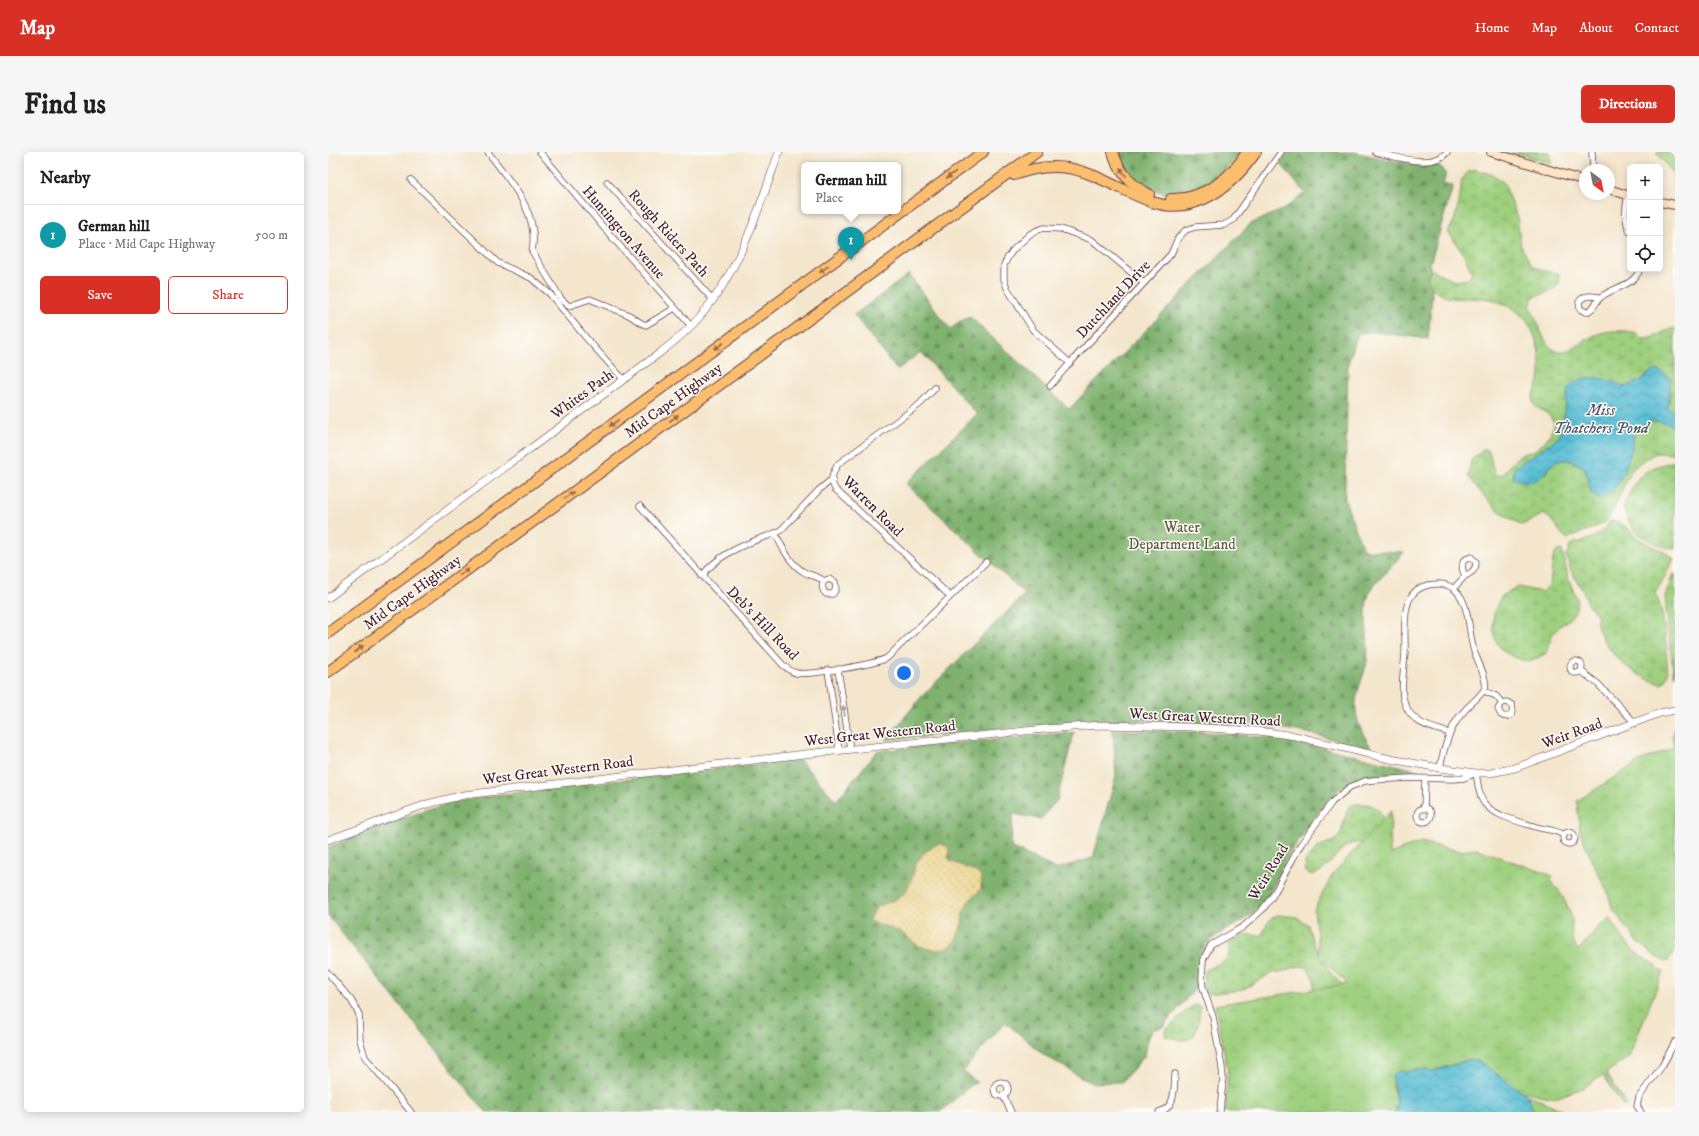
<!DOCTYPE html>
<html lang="en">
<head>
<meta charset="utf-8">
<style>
	body { margin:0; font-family:"IM FELL DW Pica",serif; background:#f6f6f6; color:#202124 }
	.controls { position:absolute; right:12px; top:12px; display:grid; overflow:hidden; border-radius:6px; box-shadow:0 2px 10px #0003 }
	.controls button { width:36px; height:36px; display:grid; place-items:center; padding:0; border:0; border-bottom:1px solid #e0e0e0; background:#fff; color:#202124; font:20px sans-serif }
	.compass { position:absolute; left:1251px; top:12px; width:36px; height:36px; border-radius:50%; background:#fff; box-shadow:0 2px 10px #0003; rotate:148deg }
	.you { position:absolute; left:576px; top:521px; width:14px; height:14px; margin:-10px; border:3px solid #fff; border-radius:50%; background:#1a73e8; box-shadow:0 0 0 6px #1a73e833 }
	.badge { display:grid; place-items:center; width:26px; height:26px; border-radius:50%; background:#d93025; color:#fff; font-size:13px; font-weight:700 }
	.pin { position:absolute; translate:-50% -33px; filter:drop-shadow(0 1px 2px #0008) }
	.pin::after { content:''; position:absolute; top:21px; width:14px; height:12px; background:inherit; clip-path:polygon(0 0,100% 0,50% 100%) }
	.popup { position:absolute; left:473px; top:10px; width:100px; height:52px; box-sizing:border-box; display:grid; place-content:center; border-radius:6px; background:#fff; filter:drop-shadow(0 1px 3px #0005); font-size:13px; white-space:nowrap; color:#757577 }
	.popup b { font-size:15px; color:#202124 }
	.popup::after { content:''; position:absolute; left:50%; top:100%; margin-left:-8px; border:8px solid transparent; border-top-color:#fff }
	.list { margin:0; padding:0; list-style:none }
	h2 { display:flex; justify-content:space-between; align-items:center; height:52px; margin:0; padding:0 16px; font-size:17px }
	h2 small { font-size:13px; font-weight:400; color:#757577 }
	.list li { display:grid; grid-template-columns:26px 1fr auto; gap:12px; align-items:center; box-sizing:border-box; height:60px; padding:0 16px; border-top:1px solid #e0e0e0 }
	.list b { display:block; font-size:15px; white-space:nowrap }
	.list p { margin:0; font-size:13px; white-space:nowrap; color:#757577 }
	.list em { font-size:13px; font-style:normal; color:#757577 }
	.actions { display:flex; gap:8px; padding:12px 16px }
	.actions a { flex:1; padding:9px 0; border:1px solid #d93025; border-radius:6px; text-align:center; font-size:14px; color:#d93025 }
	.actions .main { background:#d93025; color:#fff }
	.icon { flex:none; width:22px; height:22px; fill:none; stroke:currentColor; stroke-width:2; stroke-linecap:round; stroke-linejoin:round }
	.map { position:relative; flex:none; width:1347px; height:960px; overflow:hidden; border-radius:6px }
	header { display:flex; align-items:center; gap:24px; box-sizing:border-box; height:56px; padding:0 20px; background:#d93025; color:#fff }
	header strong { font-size:19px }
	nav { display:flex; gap:22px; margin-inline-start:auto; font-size:14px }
	.intro { display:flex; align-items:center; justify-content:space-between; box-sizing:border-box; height:96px; padding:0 24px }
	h1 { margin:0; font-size:28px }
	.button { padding:10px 18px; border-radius:6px; background:#d93025; color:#fff; font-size:14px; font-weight:700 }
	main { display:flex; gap:24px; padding:0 24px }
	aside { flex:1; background:#fff; border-radius:6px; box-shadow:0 2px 10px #0003 }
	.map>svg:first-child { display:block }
	.forest { fill:url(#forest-firs); stroke:#64684c }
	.wetland { fill:url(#wetland-marsh); stroke:#747855 }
	.sand { fill:url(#sand-dots); stroke:#9c7c64 }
	.park { fill:url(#park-tufts); stroke:#747855 }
	.water { fill:url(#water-waves); stroke:#506e80 }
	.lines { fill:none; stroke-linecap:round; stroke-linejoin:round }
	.minor-casing { stroke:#643d43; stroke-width:7 }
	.tertiary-casing { stroke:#643d43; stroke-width:8 }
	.secondary-casing { stroke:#643d43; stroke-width:10 }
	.motorway-casing { stroke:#643d43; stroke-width:12 }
	.minor { stroke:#fff; stroke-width:5.5 }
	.tertiary { stroke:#fff; stroke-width:7 }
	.secondary { stroke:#fde5c5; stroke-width:8 }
	.motorway { stroke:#fabe6e; stroke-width:10 }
	.oneway { fill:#996749 }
	.oneway2 { fill:#ae9aa0 }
	.labels { text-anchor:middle; stroke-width:3; stroke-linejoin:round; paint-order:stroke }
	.street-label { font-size:15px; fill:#4a1f2b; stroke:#fdfcf7 }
	.park-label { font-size:15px; fill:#645444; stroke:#fdfcf7 }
	.water-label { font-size:16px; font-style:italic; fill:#4e5666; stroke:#fdfcf7 }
</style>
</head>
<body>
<header>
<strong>Map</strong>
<nav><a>Home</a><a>Map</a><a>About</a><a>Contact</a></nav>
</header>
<div class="intro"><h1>Find us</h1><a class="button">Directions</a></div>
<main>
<aside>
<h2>Nearby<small></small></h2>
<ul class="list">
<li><span class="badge" style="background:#0f9aa8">1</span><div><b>German hill</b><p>Place · Mid Cape Highway</p></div><em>500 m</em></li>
</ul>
<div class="actions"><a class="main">Save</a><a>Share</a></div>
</aside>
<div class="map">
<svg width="1347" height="960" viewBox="0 0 1347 960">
	<defs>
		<pattern id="forest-firs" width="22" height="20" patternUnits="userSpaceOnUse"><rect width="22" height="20" fill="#7fb26e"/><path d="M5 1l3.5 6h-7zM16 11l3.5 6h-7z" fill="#6a905b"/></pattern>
		<pattern id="wetland-marsh" width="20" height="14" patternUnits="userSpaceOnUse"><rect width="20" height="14" fill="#9fd07f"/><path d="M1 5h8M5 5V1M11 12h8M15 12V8" fill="none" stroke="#8ab26e"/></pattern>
		<pattern id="sand-dots" width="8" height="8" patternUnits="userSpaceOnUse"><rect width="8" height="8" fill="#eeda9e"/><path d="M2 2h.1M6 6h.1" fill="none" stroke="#cebb88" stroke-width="1.8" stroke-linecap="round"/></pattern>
		<pattern id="park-tufts" width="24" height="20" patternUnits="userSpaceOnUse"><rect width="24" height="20" fill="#9fd07f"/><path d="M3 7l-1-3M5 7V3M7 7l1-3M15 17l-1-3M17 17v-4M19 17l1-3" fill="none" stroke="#8ab26e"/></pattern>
		<pattern id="water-waves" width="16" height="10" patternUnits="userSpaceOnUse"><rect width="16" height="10" fill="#56bdd4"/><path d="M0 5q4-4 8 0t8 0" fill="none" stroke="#4999ac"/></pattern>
	</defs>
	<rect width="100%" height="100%" fill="#fdfcf7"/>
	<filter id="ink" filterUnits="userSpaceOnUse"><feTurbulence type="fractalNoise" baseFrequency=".025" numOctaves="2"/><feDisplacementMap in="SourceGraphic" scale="8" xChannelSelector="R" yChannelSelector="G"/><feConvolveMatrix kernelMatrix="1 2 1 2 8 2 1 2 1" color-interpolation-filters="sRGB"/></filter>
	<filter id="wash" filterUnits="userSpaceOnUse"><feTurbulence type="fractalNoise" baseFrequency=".012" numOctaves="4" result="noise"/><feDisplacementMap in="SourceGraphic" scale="16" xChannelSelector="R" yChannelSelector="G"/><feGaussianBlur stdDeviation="0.9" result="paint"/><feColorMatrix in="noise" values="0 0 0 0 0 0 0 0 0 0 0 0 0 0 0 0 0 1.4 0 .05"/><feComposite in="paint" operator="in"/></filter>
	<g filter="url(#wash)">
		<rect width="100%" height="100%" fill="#f4e6cd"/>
		<g class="forest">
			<path d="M789,0H914C892,29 856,53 820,36C813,33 805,28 800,22C795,16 792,7 789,0Z"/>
			<path d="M960,0H1026L1094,15L1110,13C1119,18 1118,24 1115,32L1125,34L1102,112L1104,143L1100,187L1048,180L1030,181L1020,212L1017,336V348L1035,398L1076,400C1070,408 1043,435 1041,442C1034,460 1042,489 1039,509C1036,526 1026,542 1028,559C1029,572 1037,587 1045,597L975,580L951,576L823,568L745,570L558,588L594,544L697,442L578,332L649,262L593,200L569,218L526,163L581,122L622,177L641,164L741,257L922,72L956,57L977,41L952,11Z"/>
			<path d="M785,578L875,580L957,587L1089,618L1090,620L1088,622C1063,622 1038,620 1017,633C997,646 968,691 956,712C950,725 944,738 936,750C908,785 863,775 870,833L835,875L824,878L820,888L817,903L794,930L763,931L716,903L677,870L635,919L649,931H646L612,960H158L0,764V695L100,657L121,651L168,643L471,607L508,649L549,599L746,580L729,648L713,667L685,662L683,695L728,717L765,706L788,624Z"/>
		</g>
		<g class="wetland">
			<path d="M1147,17L1165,23L1174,29L1177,33L1189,65L1193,94L1204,114L1220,120L1230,121C1237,138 1217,141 1205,145L1202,154C1208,165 1211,178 1217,188C1232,215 1255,185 1273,181C1285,178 1298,178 1309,181C1318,196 1335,177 1347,176V262L1340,255L1343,238L1320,221L1312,229L1297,235L1270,227L1240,236L1234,277L1230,286L1185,317L1217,322C1228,302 1239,306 1257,316L1264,341L1270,347C1280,333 1293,319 1301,303C1305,297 1304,286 1308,279C1317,266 1335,267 1347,276V302L1328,301L1313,310L1303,318L1283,363L1277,371L1239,387C1230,379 1226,369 1216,362L1194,373C1169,361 1156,345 1140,324L1143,308L1155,298H1160C1164,306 1163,315 1168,323L1172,324C1179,318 1184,309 1191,304C1195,301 1199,301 1203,300C1214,295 1224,282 1226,271C1224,269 1223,265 1221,263C1216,258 1207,257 1205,250C1203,243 1208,239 1210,233C1216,209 1209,172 1187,158C1181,154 1170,149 1162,147C1149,145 1131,148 1119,145C1108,142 1095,130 1102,119L1105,118L1126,129L1141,127L1144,121L1136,103L1120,80L1126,69L1131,51L1134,26L1141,19Z"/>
			<path d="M1347,309V397C1335,396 1318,388 1309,380C1302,375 1298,363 1295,356C1307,324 1314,317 1347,309Z"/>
			<path d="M1282,369C1303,372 1302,382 1316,390C1329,397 1335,397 1346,407L1327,442C1338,460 1338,499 1340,521L1337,529L1333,532C1318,528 1301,518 1290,507C1282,499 1264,474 1270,464L1260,452L1257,443L1243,418L1238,403L1243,392C1248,390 1254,390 1259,388C1268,385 1277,378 1282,369Z"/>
			<path d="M1234,398L1241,428L1249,447L1248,458L1242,466L1232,474L1224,483L1219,501L1201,510C1191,507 1177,503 1171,494C1161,480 1164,458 1174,444C1178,440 1185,437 1190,435L1214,440L1222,432L1225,406L1229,399Z"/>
			<polygon points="1347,422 1347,524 1345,520 1337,445 1344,424"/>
			<path d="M1027,652C1041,651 1052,653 1055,668L1041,691C1033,690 1024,690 1017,695C1007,702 991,731 978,720L977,709L991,694L1006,689L1012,683L1020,656Z"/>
			<path d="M952,763L969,765L980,773L986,793L1003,822L1024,841L1071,919L1067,960L984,840C989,829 985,824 978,815L970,814L957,819L944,821L914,838L879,842L875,836L877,818L899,808L901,803V791L916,782L932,784C941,775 936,767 952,763Z"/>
			<path d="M866,853L872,854C872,860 871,865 870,870C867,893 854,889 837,884V878C848,871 854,860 866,853Z"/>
			<polygon points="1199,943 1211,947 1238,960 1206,960"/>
		</g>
		<polygon class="sand" points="611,691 620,695 621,699 620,705 622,709 648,720 653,725 653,737 640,750 635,761 634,772 628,787 624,793 618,797 607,798 591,794 574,781 558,774 547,772 541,767 549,755 569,747 577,741 584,727 588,711 596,701"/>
		<g class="park">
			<polygon points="1187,0 1222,0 1223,12"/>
			<polygon points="1328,0 1347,0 1347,24"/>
			<polygon points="1347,577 1347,799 1339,810 1328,805 1308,788 1284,756 1280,741 1264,709 1252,680 1249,649 1314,608 1346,596 1344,584"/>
			<path d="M1063,659L1062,702L1093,690L1131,699L1150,697L1225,724L1222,729C1231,736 1239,752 1243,762C1247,776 1238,786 1251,798L1270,775L1282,766C1296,788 1304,803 1329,813V817L1335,820L1301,905L1278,921L1299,953L1295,954L1275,923L1255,936L1227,946L1192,939L1150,909L1140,908L1105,919L1087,917L1080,920L1071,919L1064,932L1069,951L1067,960H897L900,920L887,853L1019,832L991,804L986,758L1005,722Z"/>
		</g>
		<g class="water">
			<path d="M1325,219H1331L1343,226L1340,255L1347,262V276C1335,267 1317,266 1308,279C1305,283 1305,290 1304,295C1299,314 1292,341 1270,347L1263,341L1257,316C1253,314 1248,310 1243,309C1215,299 1222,343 1185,326L1186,316L1230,286L1234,277L1240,236C1256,218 1279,227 1297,235L1312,229Z"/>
			<polygon points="1140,908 1150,909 1199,943 1206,960 1067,960 1069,951 1064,924 1071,919 1080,920 1087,917 1105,919"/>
		</g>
	</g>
	<g filter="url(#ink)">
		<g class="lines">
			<defs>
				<g id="minor">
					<path d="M160,0C181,29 212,60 204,99L233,147L241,154L262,147L301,163L313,171L318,173L347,156"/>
					<polyline points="212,0 276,76 363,174"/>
					<path d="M1047,0C1065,4 1105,18 1119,0"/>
					<polyline points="1264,0 1265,18"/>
					<polyline points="83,28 170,111 203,126 222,142 259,187 296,228"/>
					<polyline points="279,30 385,148"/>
					<path d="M1300,43C1297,56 1296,67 1302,80"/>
					<path d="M1272,145C1264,144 1256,142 1251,150L1252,157L1258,160C1267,158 1267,149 1273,145C1287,134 1305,135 1312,117"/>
					<polyline points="742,211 705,178 679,136 676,127 676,113 680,105 685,98 702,82 710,78 716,76 733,77 764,88 816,131"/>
					<polyline points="722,234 742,211 843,102 850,86 858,78 867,75 896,73 905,68 953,0"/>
					<path d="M607,236L592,252L510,312C505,321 501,327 507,337L622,444"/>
					<path d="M312,354L455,513C459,516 463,520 468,521C481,524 547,512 559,506L658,410"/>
					<path d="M447,381C454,395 462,412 476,420C483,424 490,424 496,429L501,427L507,430L508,437L505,442H498C494,438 493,434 496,429"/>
					<path d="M1143,405L1148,410C1148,418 1144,420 1137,424C1134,417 1133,414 1136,408Z"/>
					<path d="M374,424C388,405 410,395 431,387C438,384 445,383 452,379L491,338L503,328"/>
					<polyline points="1126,436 1137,424"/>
					<circle cx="1248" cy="515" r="6"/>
					<polyline points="510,517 522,597"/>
					<polyline points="500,518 511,598"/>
					<polyline points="1253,519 1270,532 1307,571"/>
					<path d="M1156,539L1168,544L1174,551L1170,557L1173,563C1178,566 1182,565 1185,560L1184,553L1179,550L1174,551"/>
					<path d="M1112,616C1116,595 1122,574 1137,558C1141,553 1155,542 1157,536C1160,528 1149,508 1146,499C1141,483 1142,464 1135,449C1130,438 1121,431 1109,432C1069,433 1078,474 1077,501C1076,516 1073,532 1075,546C1081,571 1100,575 1122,581"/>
					<circle cx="1096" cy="663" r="7"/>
					<polyline points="1096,657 1097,627"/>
					<circle cx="1241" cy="686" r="6"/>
					<polyline points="0,821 23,848 31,862 32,888 37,905 83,960"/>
					<circle cx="673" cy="937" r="7"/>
					<polyline points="675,943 683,960"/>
					<path d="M831,960C848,956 846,936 847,922"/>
					<path d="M892,960L895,927L894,916L885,865L875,836L874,827L875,808L883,793L915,775L934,758L944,745L973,692L1004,650L1022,635L1037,629L1046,628L1083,626L1125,627L1136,626L1148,621C1150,630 1150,643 1156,651C1166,665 1197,671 1212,676C1221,678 1228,678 1236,683"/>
					<polyline points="1313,960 1309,954 1311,945 1334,914 1347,890"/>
				</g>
				<g id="tertiary">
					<path d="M0,446L329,203C345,191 361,178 374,162C413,116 431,56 451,0"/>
					<polyline points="0,688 99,652 136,643 477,602 717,577 773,573 862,575 931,579 967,584 1062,607 1112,616 1148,621 1163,621 1187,616 1332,561 1347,558"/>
				</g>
				<g id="secondary">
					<polyline points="1163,0 1257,29"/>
					<polyline points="1281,37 1302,44"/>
					<polyline points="1332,50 1347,53"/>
				</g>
				<g id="motorway">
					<path d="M785,0C790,18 804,35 821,42"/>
					<path d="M686,23C746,0 772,31 824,50C868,65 905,33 928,0"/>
					<path d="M843,47C874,48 904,26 919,0"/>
					<polyline points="0,481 655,0"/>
					<polyline points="0,520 709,0"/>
				</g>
			</defs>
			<use href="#minor" class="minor-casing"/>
			<use href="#tertiary" class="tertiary-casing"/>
			<use href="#secondary" class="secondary-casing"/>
			<use href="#motorway" class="motorway-casing"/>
			<use href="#minor" class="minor"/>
			<use href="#tertiary" class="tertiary"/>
			<use href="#secondary" class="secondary"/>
			<use href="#motorway" class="motorway"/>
		</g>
		<defs><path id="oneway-solid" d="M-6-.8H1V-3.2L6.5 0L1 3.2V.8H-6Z"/></defs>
		<g class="oneway">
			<use href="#oneway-solid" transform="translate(795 20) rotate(-126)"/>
			<use href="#oneway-solid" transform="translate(623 23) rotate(143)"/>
			<use href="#oneway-solid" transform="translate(496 117) rotate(143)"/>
			<use href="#oneway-solid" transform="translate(391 194) rotate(144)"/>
			<use href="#oneway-solid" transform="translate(346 266) rotate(-36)"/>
			<use href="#oneway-solid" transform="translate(286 271) rotate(144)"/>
			<use href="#oneway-solid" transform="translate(241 343) rotate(-36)"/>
			<use href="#oneway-solid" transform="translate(136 420) rotate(-36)"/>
			<use href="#oneway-solid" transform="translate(31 497) rotate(-38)"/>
		</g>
		<use class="oneway2" href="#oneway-solid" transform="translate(516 559) rotate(-99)"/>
	</g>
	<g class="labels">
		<g class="street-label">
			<text transform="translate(296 80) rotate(49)" y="5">Huntington Avenue</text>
			<text transform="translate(341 81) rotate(48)" y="5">Rough Riders Path</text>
			<text transform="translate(785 147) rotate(-47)" y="5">Dutchland Drive</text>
			<text transform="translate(254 242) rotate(-36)" y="5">Whites Path</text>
			<text transform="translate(345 248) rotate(-36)" y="5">Mid Cape Highway</text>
			<text transform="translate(545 354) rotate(45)" y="5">Warren Road</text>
			<text transform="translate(84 440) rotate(-36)" y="5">Mid Cape Highway</text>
			<text transform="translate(435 471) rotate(46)" y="5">Deb's Hill Road</text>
			<text transform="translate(877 565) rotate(3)" y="5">West Great Western Road</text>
			<text transform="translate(552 581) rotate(-6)" y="5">West Great Western Road</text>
			<text transform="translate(1244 581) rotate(-20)" y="5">Weir Road</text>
			<text transform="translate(230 618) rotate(-7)" y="5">West Great Western Road</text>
			<text transform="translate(940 720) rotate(-59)" y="5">Weir Road</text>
		</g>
		<g class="park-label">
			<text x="854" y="380">Water<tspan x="854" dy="17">Department Land</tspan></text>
		</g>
		<g class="water-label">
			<text x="1273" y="263">Miss<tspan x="1273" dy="18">Thatchers Pond</tspan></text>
		</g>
	</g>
</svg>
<div class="controls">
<button>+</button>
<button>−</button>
<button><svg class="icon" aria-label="locate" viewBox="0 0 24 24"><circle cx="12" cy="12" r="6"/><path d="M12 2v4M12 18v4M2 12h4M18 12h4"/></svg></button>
</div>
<svg class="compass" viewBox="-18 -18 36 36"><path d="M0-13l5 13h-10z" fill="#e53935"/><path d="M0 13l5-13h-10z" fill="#757577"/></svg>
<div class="you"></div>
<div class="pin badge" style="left:523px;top:108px;background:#0f9aa8">1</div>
<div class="popup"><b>German hill</b>Place</div>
</div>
</main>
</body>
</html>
